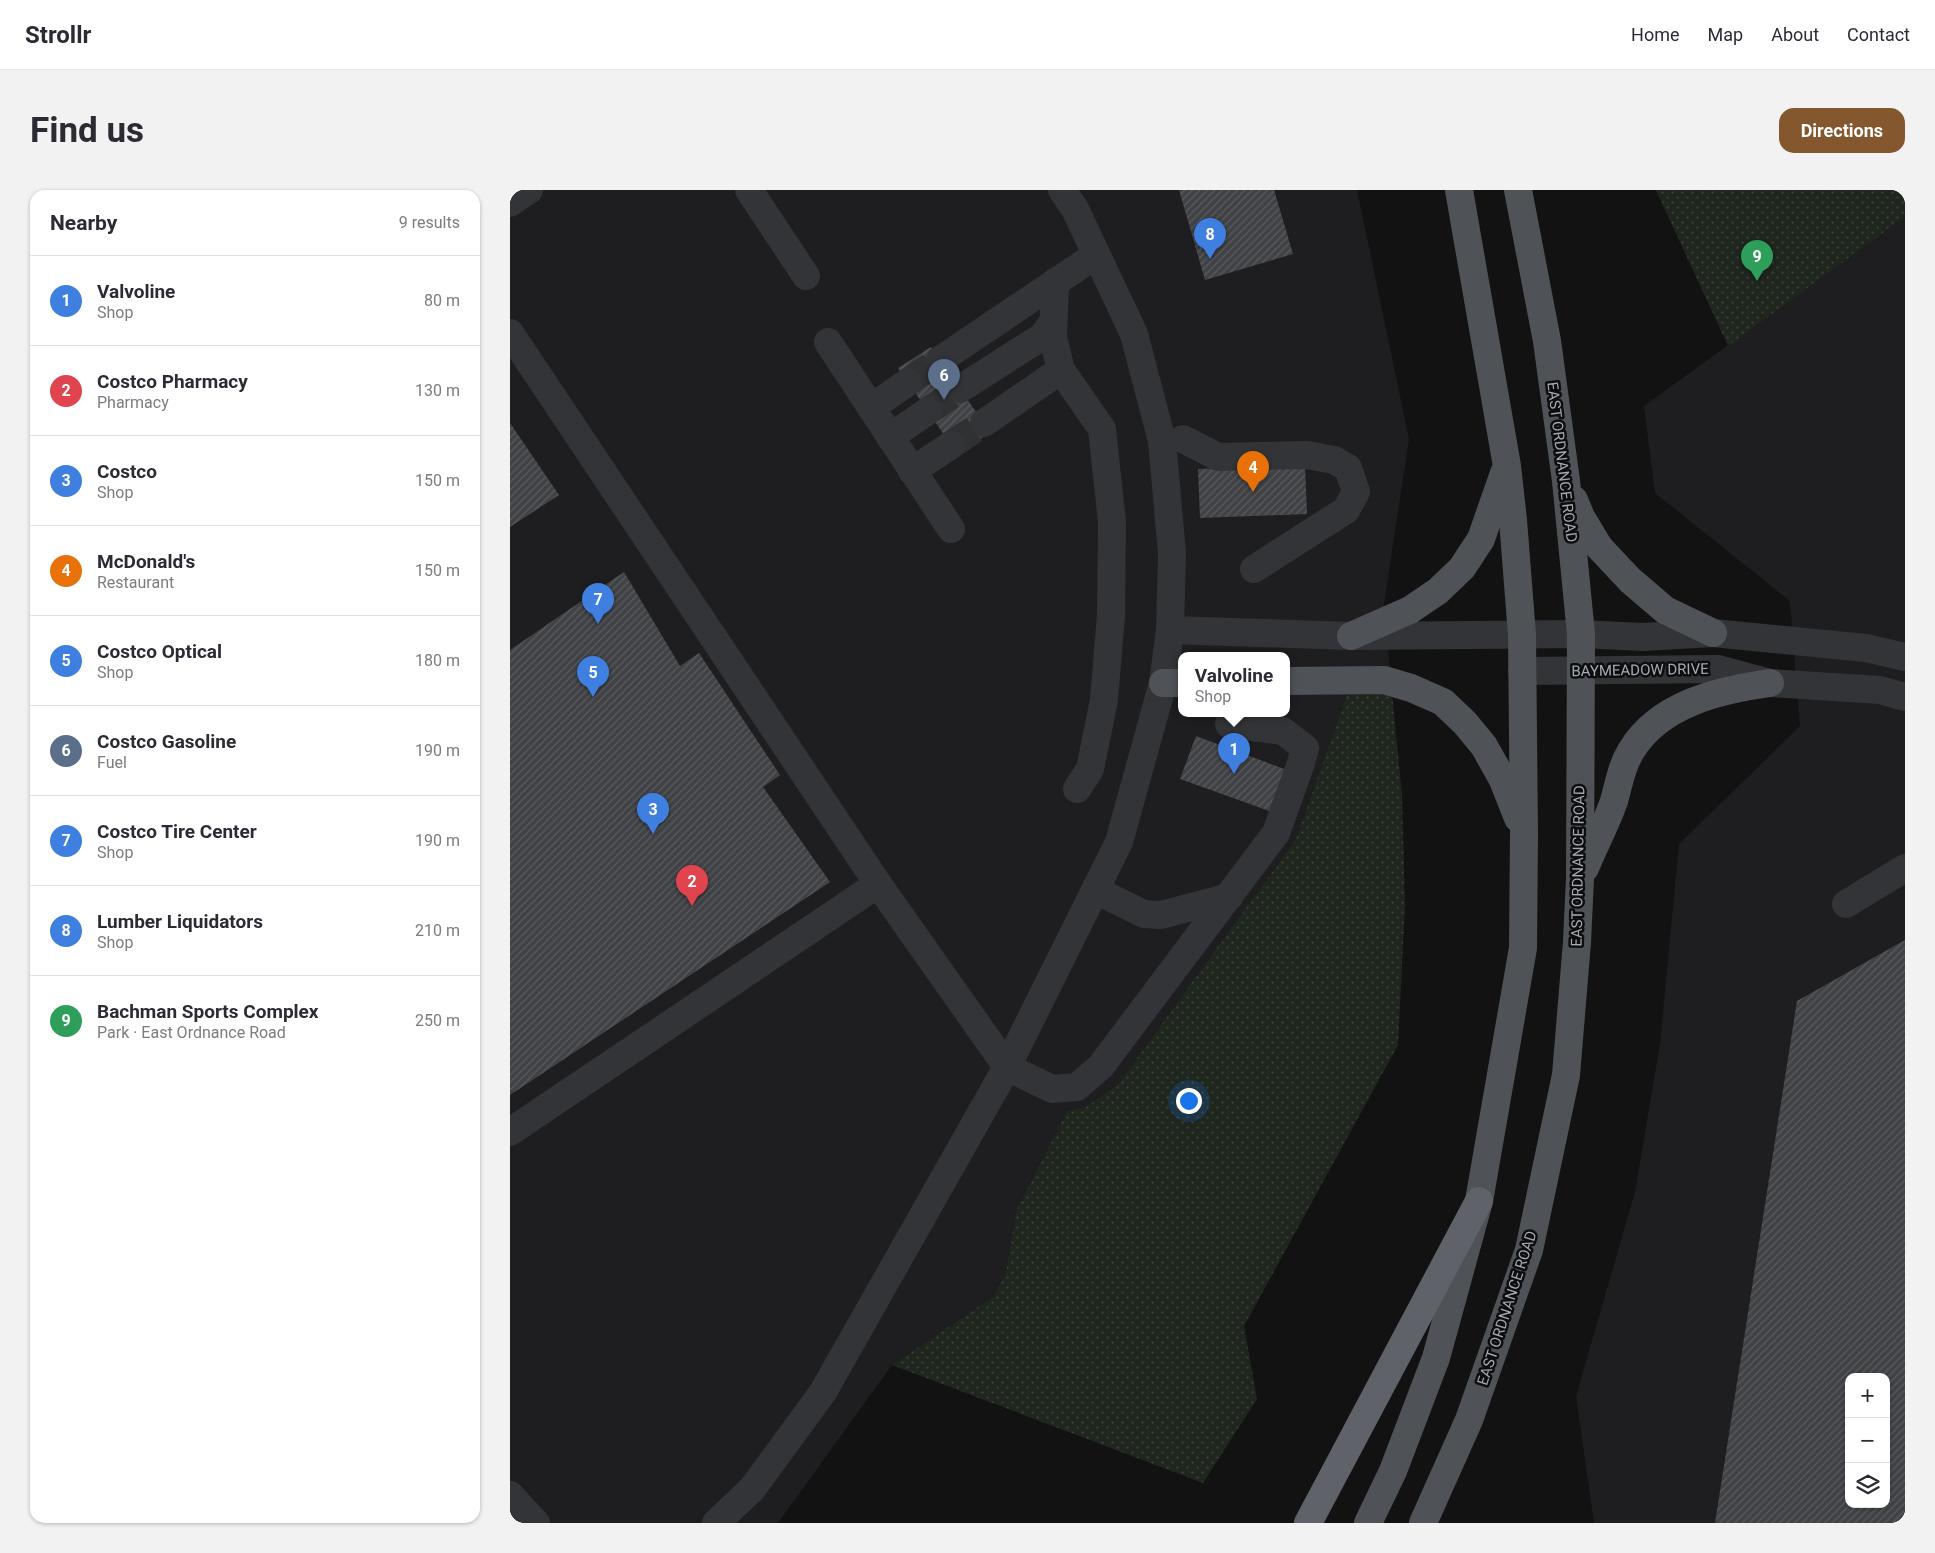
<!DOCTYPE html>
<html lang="en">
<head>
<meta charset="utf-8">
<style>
	body { margin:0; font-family:Roboto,sans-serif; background:#f2f2f3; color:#2b2b33 }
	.controls { position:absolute; right:15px; bottom:15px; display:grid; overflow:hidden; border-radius:10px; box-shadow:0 1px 4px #0004 }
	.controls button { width:45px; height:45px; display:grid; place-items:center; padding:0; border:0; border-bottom:1px solid #e1e1e2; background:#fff; color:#2b2b33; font:25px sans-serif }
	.you { position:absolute; left:678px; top:910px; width:18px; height:18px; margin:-12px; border:4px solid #fff; border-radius:50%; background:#1a73e8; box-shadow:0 0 0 8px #1a73e833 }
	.badge { display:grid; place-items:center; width:32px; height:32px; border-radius:50%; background:#85572e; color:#fff; font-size:16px; font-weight:700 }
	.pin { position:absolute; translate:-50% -41px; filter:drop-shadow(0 1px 2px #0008) }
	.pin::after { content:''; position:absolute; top:26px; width:18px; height:15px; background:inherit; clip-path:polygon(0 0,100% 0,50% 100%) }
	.popup { position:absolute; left:668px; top:462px; width:112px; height:65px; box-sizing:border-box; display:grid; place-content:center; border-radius:10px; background:#fff; filter:drop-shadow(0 1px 4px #0005); font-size:16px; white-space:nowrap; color:#7c7c81 }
	.popup b { font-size:19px; color:#2b2b33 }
	.popup::after { content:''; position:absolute; left:50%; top:100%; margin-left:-10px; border:10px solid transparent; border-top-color:#fff }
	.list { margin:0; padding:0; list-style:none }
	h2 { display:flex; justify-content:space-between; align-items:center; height:65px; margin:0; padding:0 20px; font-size:21px }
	h2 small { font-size:16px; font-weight:400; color:#7c7c81 }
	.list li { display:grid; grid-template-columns:32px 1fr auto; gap:15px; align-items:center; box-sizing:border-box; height:90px; padding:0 20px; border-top:1px solid #e1e1e2 }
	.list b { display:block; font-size:19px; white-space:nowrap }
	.list p { margin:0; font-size:16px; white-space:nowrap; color:#7c7c81 }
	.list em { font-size:16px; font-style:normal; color:#7c7c81 }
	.icon { flex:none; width:28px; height:28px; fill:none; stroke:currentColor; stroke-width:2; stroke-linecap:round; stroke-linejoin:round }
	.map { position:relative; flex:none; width:1395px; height:1333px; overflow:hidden; border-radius:15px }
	header { display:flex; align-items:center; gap:30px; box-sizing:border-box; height:70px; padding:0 25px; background:#fff; border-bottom:1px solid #e1e1e2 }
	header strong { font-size:24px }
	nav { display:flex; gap:28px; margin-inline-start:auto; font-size:18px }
	.intro { display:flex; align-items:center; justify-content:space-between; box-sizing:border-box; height:120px; padding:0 30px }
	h1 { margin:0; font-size:35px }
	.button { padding:12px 22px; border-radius:15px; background:#85572e; color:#fff; font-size:18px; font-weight:700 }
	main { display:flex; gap:30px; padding:0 30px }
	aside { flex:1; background:#fff; border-radius:15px; box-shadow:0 1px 4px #0004 }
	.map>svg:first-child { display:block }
	.built { fill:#1e1e20; fill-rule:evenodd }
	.park { fill:url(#park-dots) }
	.building { fill:url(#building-hatch); fill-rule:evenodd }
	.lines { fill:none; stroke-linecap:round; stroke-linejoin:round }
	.minor-tunnel { stroke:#2f3133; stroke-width:28; stroke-dasharray:28 14; stroke-linecap:butt }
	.minor { stroke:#333438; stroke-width:28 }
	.major { stroke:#4f5257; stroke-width:28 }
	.highway { stroke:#5f6369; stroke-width:28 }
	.labels { text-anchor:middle; stroke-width:5; stroke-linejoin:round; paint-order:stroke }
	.street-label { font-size:15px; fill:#a3abb4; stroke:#0d0d0e }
</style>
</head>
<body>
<header>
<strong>Strollr</strong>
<nav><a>Home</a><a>Map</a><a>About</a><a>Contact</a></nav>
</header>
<div class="intro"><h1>Find us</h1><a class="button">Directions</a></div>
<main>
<aside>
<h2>Nearby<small>9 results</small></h2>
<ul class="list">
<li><span class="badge" style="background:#3f7fe0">1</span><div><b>Valvoline</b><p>Shop</p></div><em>80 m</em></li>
<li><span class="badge" style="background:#e0444e">2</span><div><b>Costco Pharmacy</b><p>Pharmacy</p></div><em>130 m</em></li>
<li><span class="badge" style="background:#3f7fe0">3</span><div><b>Costco</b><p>Shop</p></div><em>150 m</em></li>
<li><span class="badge" style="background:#e8710a">4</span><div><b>McDonald's</b><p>Restaurant</p></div><em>150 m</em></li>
<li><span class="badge" style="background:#3f7fe0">5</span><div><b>Costco Optical</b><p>Shop</p></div><em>180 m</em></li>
<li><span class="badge" style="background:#5c6f8a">6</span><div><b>Costco Gasoline</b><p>Fuel</p></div><em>190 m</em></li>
<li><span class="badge" style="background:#3f7fe0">7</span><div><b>Costco Tire Center</b><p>Shop</p></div><em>190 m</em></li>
<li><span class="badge" style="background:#3f7fe0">8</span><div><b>Lumber Liquidators</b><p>Shop</p></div><em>210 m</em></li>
<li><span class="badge" style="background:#2e9e5b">9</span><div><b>Bachman Sports Complex</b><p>Park · East Ordnance Road</p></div><em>250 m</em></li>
</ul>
</aside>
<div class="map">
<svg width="1395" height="1333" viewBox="0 0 1395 1333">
	<defs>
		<pattern id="park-dots" width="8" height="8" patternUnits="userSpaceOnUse" patternTransform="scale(1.25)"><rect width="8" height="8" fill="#1e261e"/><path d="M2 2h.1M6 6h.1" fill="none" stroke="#3c433c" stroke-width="1.8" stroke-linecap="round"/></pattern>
		<pattern id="building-hatch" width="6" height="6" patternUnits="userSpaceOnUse" patternTransform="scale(1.25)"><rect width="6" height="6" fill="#414246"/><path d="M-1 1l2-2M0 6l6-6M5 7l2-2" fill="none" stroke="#595b5e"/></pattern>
	</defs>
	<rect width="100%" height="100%" fill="#121213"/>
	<g class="built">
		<path d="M0,0H847L899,249L874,414L882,504H837L786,649L608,894L577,916L557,921L506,1021L496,1082L484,1106L382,1175L268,1333H0ZM672,465H776V523H672Z"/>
		<path d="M1395,27V1333H1084L1066,1206L1125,1002L1150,854L1169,654L1290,536L1280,411L1145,303L1134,216ZM1339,1187H1376V1314H1339Z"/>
	</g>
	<g class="park">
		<polygon points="1146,0 1395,0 1395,27 1218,156"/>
		<polygon points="837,504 882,504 892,605 895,714 888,855 734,1136 747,1209 693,1293 382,1175 484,1106 496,1082 506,1021 557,921 577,916 608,894 786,649"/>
	</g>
	<g class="building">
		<polygon points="669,0 764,0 783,64 695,90"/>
		<polygon points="421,157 480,242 448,265 388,178"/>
		<polygon points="0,233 49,305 0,337"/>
		<polygon points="795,275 797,324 690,328 688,279"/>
		<polygon points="114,382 170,476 189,463 270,585 253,597 320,692 0,905 0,460"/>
		<polygon points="686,546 777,580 762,622 670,589"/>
		<path d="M1395,750V1333H1205L1287,811ZM1339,1187H1376V1314H1339Z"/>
	</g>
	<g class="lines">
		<g class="minor-tunnel">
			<polyline points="398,192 430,170"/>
			<polyline points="418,221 450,199"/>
			<polyline points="441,255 474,233"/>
		</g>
		<g class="minor">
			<polyline points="239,0 296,86"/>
			<polyline points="0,13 19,0"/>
			<polyline points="0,143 368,694 497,877 542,899 567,897 591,876 766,643 791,573 795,558 773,541 719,534"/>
			<polyline points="318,152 441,339"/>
			<polyline points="430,170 586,65"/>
			<polyline points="551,180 592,239 602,332 601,425 594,510 580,579 567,599"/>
			<polyline points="450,199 533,146 543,132"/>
			<polyline points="361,218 398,192"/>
			<polyline points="474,233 551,180 543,147 545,92"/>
			<polyline points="380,247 418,221"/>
			<polyline points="673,249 708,267 797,265 824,270 838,278 846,302 836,320 744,379"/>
			<polyline points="402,281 441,255"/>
			<polyline points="660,440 841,446 1071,444 1133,447 1203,443 1356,458 1395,467"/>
			<polyline points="1012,481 1208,479 1260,493 1370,500 1395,507"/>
			<polyline points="585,700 634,724 651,725 719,707"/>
			<polyline points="1336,714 1395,678"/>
			<polyline points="0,942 368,694"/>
			<polyline points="0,1305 26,1333"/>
			<polyline points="206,1333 242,1299 313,1202 497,877 609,652 653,493 660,440 662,363 652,251 624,144 565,19 552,0"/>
		</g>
		<g class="major">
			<polyline points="1064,310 1071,327 1089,357 1120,390 1155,420 1203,443"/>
			<polyline points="841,446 900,420 928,401 952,378 971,349 994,283"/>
			<polyline points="776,491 874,490 901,498 933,512 955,533 974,556 993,590 1008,628"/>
			<polyline points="653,493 672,493"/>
			<path d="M1075,678C1084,656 1096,634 1104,611C1109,594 1111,577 1121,561C1149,514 1209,500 1260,493"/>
			<polyline points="858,1333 883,1281 926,1168 969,1011 1013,758 1014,643 1012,445 1003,330 997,276 949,0"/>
			<polyline points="913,1333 959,1230 1019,1060 1056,885 1067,752 1070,688 1071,444 1056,291 1037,151 1008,0"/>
		</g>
		<polyline class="highway" points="798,1333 969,1011"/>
	</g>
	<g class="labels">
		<g class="street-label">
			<text transform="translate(1052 272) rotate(83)" y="5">EAST ORDNANCE ROAD</text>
			<text transform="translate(1130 480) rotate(-1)" y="5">BAYMEADOW DRIVE</text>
			<text transform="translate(1068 676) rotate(-89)" y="5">EAST ORDNANCE ROAD</text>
			<text transform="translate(997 1118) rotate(-72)" y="5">EAST ORDNANCE ROAD</text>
		</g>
	</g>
</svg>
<div class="controls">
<button>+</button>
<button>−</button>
<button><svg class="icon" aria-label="layers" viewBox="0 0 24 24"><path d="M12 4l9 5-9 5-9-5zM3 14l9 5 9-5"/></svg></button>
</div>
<div class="you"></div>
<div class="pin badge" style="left:724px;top:584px;background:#3f7fe0">1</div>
<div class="popup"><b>Valvoline</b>Shop</div>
<div class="pin badge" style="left:182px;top:716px;background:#e0444e">2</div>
<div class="pin badge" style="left:143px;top:644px;background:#3f7fe0">3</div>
<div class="pin badge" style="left:743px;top:302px;background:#e8710a">4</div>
<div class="pin badge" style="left:83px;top:507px;background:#3f7fe0">5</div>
<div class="pin badge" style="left:434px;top:210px;background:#5c6f8a">6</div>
<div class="pin badge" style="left:88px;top:434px;background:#3f7fe0">7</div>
<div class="pin badge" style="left:700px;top:69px;background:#3f7fe0">8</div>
<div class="pin badge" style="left:1247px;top:91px;background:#2e9e5b">9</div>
</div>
</main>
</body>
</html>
